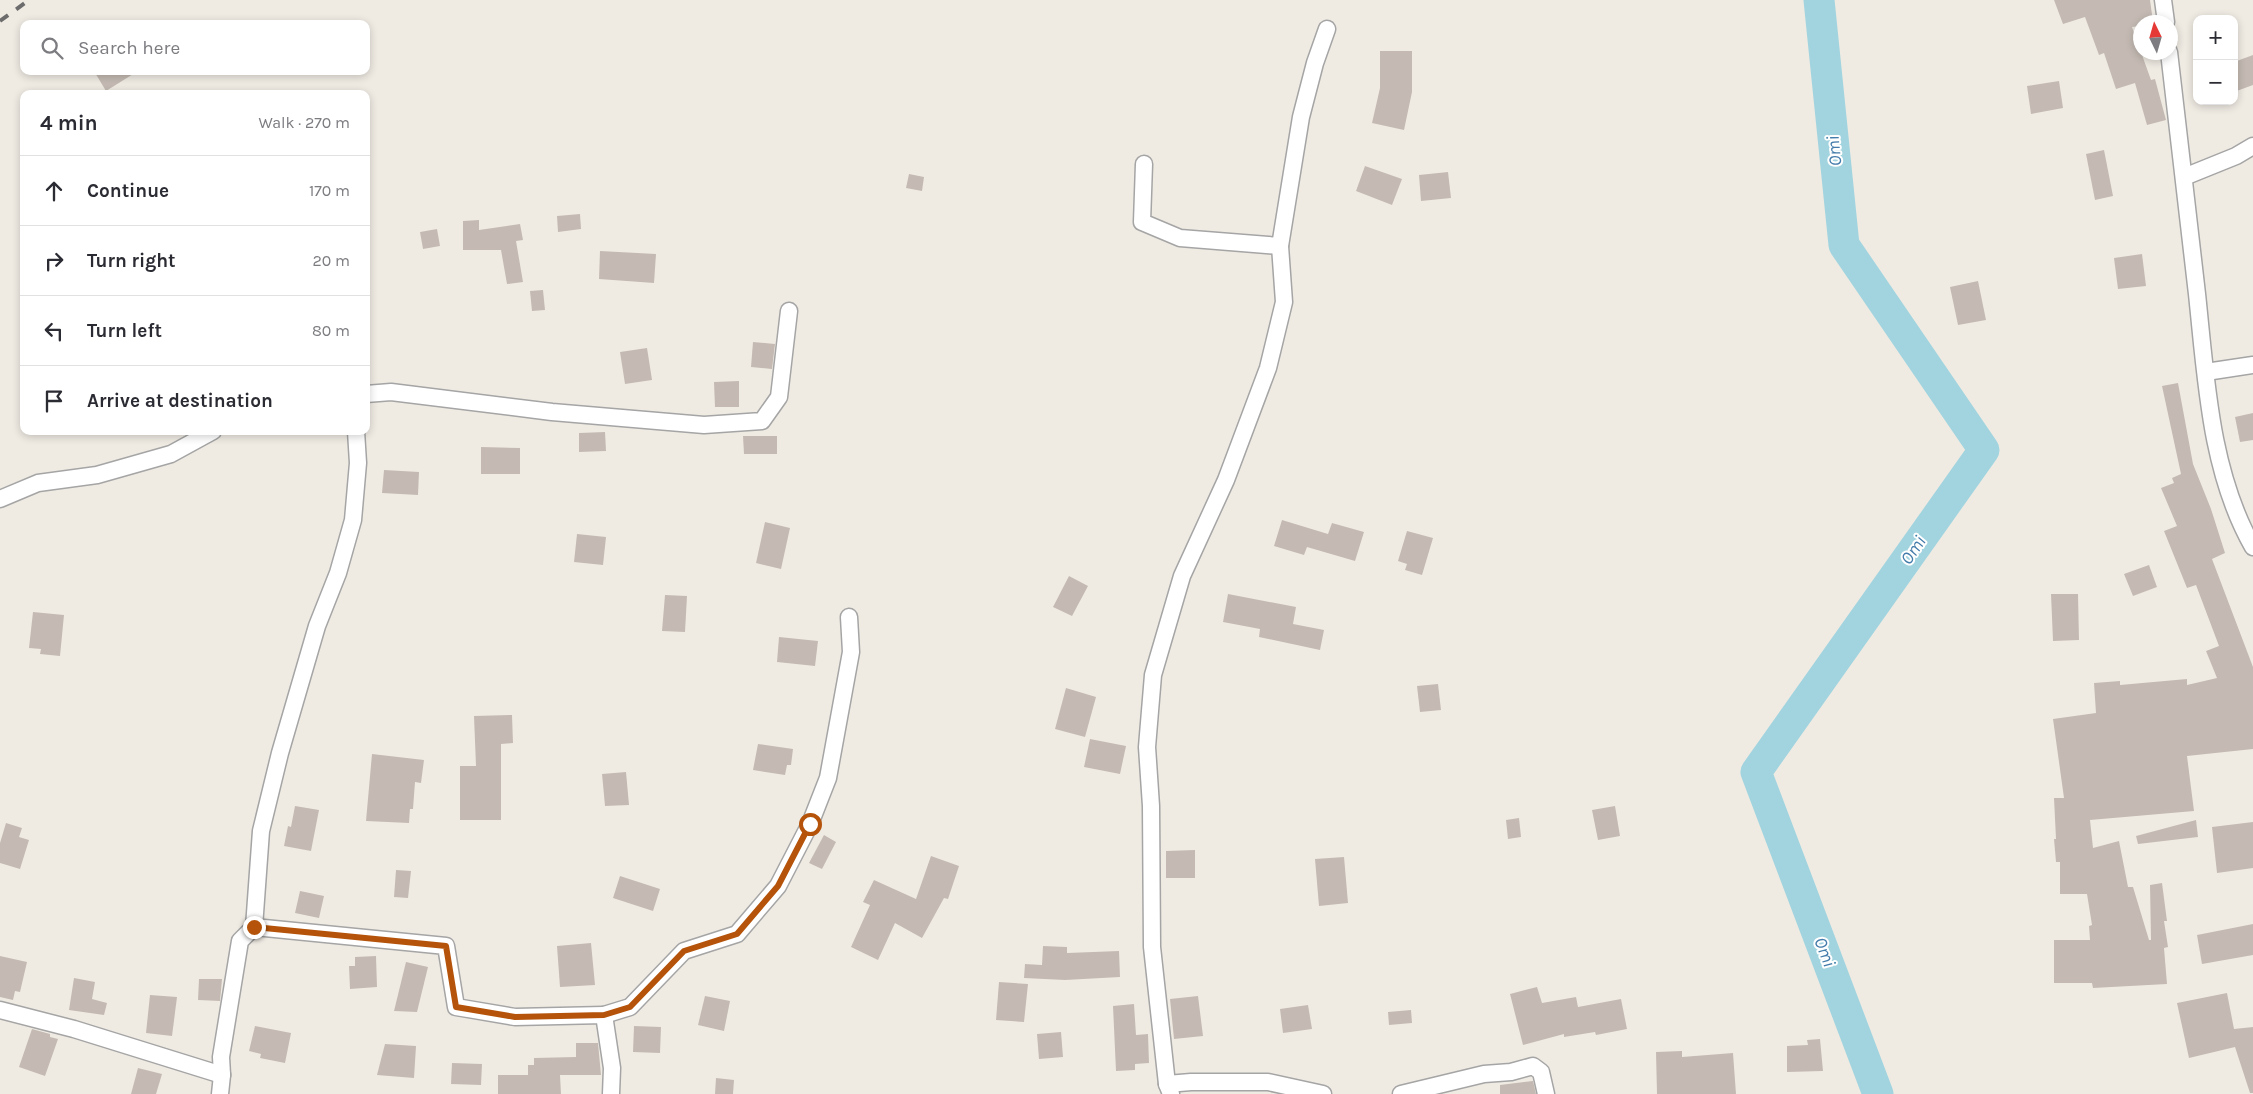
<!DOCTYPE html>
<html lang="en">
<head>
<meta charset="utf-8">
<style>
	body { margin:0; font-family:Karla,sans-serif; background:#f2f2f3; color:#2b2b33 }
	.controls { position:absolute; right:15px; top:15px; display:grid; overflow:hidden; border-radius:10px; box-shadow:0 2px 8px #0003 }
	.controls button { width:45px; height:45px; display:grid; place-items:center; padding:0; border:0; border-bottom:1px solid #e1e1e2; background:#fff; color:#2b2b33; font:25px sans-serif }
	.compass { position:absolute; left:2133px; top:15px; width:45px; height:45px; border-radius:50%; background:#fff; box-shadow:0 2px 8px #0003; rotate:355deg }
	.stop { position:absolute; width:15px; height:15px; margin:-11px; border:4px solid #b45309; border-radius:50%; background:#fff }
	.stop.end { background:#b45309; border-color:#fff; box-shadow:0 1px 5px #0008 }
	.list { margin:0; padding:0; list-style:none }
	h2 { display:flex; justify-content:space-between; align-items:center; height:65px; margin:0; padding:0 20px; font-size:21px }
	h2 small { font-size:16px; font-weight:400; color:#7c7c81 }
	.list li { display:grid; grid-template-columns:32px 1fr auto; gap:15px; align-items:center; box-sizing:border-box; height:70px; padding:0 20px; border-top:1px solid #e1e1e2 }
	.list b { display:block; font-size:19px; white-space:nowrap }
	.list em { font-size:16px; font-style:normal; color:#7c7c81 }
	.icon { flex:none; width:28px; height:28px; fill:none; stroke:currentColor; stroke-width:2; stroke-linecap:round; stroke-linejoin:round }
	.map { position:relative; flex:none; width:2253px; height:1094px; overflow:hidden }
	.search { position:absolute; background:#fff; box-shadow:0 2px 8px #0003; left:20px; top:20px; width:350px; height:55px; display:flex; align-items:center; gap:12px; box-sizing:border-box; padding:0 18px; border-radius:10px; color:#7c7c81; font-size:19px }
	.panel { position:absolute; background:#fff; box-shadow:0 2px 8px #0003; left:20px; top:90px; width:350px; height:345px; border-radius:10px }
	.map>svg:first-child { display:block }
	.lines { fill:none; stroke-linecap:round; stroke-linejoin:round }
	.river { stroke:#a2d4df; stroke-width:31 }
	.building { fill:#c4bab3 }
	.minor-casing { stroke:#a5a5a5; stroke-width:19 }
	.minor { stroke:#fff; stroke-width:16 }
	.rail { stroke:#6c6c6c; stroke-width:4; stroke-dasharray:10 10; stroke-linecap:butt }
	.route { stroke:#b45309; stroke-width:6 }
	.labels { text-anchor:middle; stroke-width:4; stroke-linejoin:round; paint-order:stroke }
	.water-label { font-size:18px; font-style:italic; fill:#437baa; stroke:#fff }
</style>
</head>
<body>
<div class="map">
<svg width="2253" height="1094" viewBox="0 0 2253 1094">
	<rect width="100%" height="100%" fill="#efebe3"/>
	<g class="lines">
		<polyline class="river" points="1819,0 1844,245 1984,450 1756,772 1878,1094"/>
	</g>
	<g class="building">
		<polygon points="2054,0 2150,0 2153,22 2140,22 2140,26 2132,27 2151,80 2155,79 2166,120 2147,125 2135,83 2116,89 2104,53 2099,55 2085,17 2063,24"/>
		<polygon points="1380,51 1412,51 1412,92 1404,130 1372,123 1380,88"/>
		<polygon points="2253,55 2253,85 2234,92 2234,62"/>
		<polygon points="94,71 138,71 106,91"/>
		<polygon points="2059,81 2063,108 2031,114 2027,86"/>
		<polygon points="2104,150 2113,196 2095,200 2086,154"/>
		<polygon points="1365,166 1402,179 1392,205 1356,191"/>
		<polygon points="1448,172 1451,198 1421,201 1419,175"/>
		<polygon points="909,174 924,177 922,191 906,188"/>
		<polygon points="580,214 581,229 558,232 557,216"/>
		<polygon points="479,220 479,230 520,224 523,240 516,241 523,282 507,284 501,250 463,250 463,221"/>
		<polygon points="437,229 440,246 423,249 420,232"/>
		<polygon points="600,251 656,254 654,283 599,279"/>
		<polygon points="2142,254 2146,286 2118,289 2114,258"/>
		<polygon points="1978,281 1986,320 1958,325 1950,287"/>
		<polygon points="543,290 545,310 532,311 530,291"/>
		<polygon points="753,342 775,344 772,369 751,367"/>
		<polygon points="647,348 652,380 625,384 620,352"/>
		<polygon points="739,381 739,407 715,407 714,382"/>
		<polygon points="2178,383 2193,464 2211,509 2225,553 2212,559 2253,667 2253,749 2187,756 2194,811 2090,820 2093,848 2119,841 2128,887 2133,887 2149,940 2151,940 2150,885 2162,883 2167,921 2164,921 2168,947 2164,948 2167,984 2093,988 2092,983 2054,983 2054,940 2090,940 2089,926 2092,925 2087,894 2060,894 2060,862 2056,862 2054,839 2056,839 2054,798 2064,798 2053,719 2096,713 2094,683 2120,681 2120,685 2187,679 2187,685 2217,678 2206,651 2219,646 2196,585 2187,588 2164,531 2177,526 2161,488 2174,483 2172,478 2181,474 2162,386"/>
		<polygon points="2253,413 2253,440 2240,442 2235,417"/>
		<polygon points="605,432 606,451 579,452 579,433"/>
		<polygon points="743,436 777,436 777,454 744,454"/>
		<polygon points="481,447 520,448 520,474 481,474"/>
		<polygon points="384,470 419,472 418,495 382,493"/>
		<polygon points="1282,520 1328,534 1332,523 1364,532 1355,561 1307,547 1304,555 1274,546"/>
		<polygon points="765,522 790,528 781,569 756,563"/>
		<polygon points="1407,531 1433,538 1422,575 1405,570 1407,564 1398,561"/>
		<polygon points="577,534 606,537 603,565 574,562"/>
		<polygon points="2149,565 2157,587 2133,596 2124,574"/>
		<polygon points="1069,576 1088,586 1072,616 1053,607"/>
		<polygon points="1228,594 1296,607 1293,624 1324,630 1320,650 1259,637 1260,629 1223,622"/>
		<polygon points="2051,594 2078,594 2079,640 2053,641"/>
		<polygon points="665,595 687,596 685,632 662,631"/>
		<polygon points="33,612 64,615 60,656 40,654 41,649 29,648"/>
		<polygon points="779,637 818,641 815,666 777,662"/>
		<polygon points="1438,684 1441,710 1420,712 1417,686"/>
		<polygon points="1066,688 1096,697 1085,737 1055,729"/>
		<polygon points="512,715 513,743 501,744 501,820 460,820 460,766 476,766 474,716"/>
		<polygon points="1090,739 1126,746 1120,774 1084,767"/>
		<polygon points="758,744 793,749 791,765 787,765 785,775 753,770"/>
		<polygon points="372,754 424,760 421,783 415,782 413,809 410,809 409,823 366,821"/>
		<polygon points="626,772 629,805 605,806 602,774"/>
		<polygon points="295,806 319,810 311,851 284,846 288,826 291,827"/>
		<polygon points="1615,806 1620,836 1598,840 1592,810"/>
		<polygon points="1519,818 1521,837 1508,839 1506,820"/>
		<polygon points="2196,820 2198,837 2138,844 2136,836"/>
		<polygon points="2253,822 2253,868 2217,873 2212,827"/>
		<polygon points="6,823 22,828 19,837 29,840 20,869 0,863 0,843"/>
		<polygon points="824,835 836,842 822,869 809,863"/>
		<polygon points="1195,850 1195,878 1166,878 1166,851"/>
		<polygon points="931,856 959,866 948,899 944,898 922,938 895,923 878,960 851,947 870,905 863,902 874,880 916,899"/>
		<polygon points="1344,857 1348,903 1319,906 1315,859"/>
		<polygon points="396,870 411,871 408,898 394,897"/>
		<polygon points="620,876 660,889 653,911 613,898"/>
		<polygon points="300,891 324,896 319,918 295,913"/>
		<polygon points="2253,924 2253,955 2202,964 2197,935"/>
		<polygon points="591,943 595,985 560,987 557,946"/>
		<polygon points="1043,946 1067,947 1067,953 1119,951 1120,977 1065,980 1024,978 1025,964 1042,965"/>
		<polygon points="0,956 27,962 20,992 15,991 13,1000 0,997"/>
		<polygon points="376,956 377,987 350,989 349,966 355,966 355,957"/>
		<polygon points="406,962 428,967 417,1012 394,1011"/>
		<polygon points="74,978 95,982 92,999 107,1003 104,1015 69,1010"/>
		<polygon points="199,979 222,979 220,1001 198,1000"/>
		<polygon points="999,982 1028,984 1024,1022 996,1020"/>
		<polygon points="1537,987 1542,1003 1576,997 1578,1007 1621,999 1627,1029 1596,1035 1595,1032 1564,1037 1564,1034 1523,1045 1510,994"/>
		<polygon points="2227,993 2234,1029 2253,1027 2253,1093 2250,1093 2235,1047 2189,1058 2177,1003"/>
		<polygon points="150,995 177,997 172,1036 146,1033"/>
		<polygon points="705,996 730,1001 724,1031 698,1025"/>
		<polygon points="1198,996 1203,1036 1174,1039 1170,999"/>
		<polygon points="1134,1004 1136,1035 1148,1034 1149,1063 1135,1064 1135,1070 1116,1071 1113,1006"/>
		<polygon points="1308,1005 1312,1029 1283,1033 1280,1009"/>
		<polygon points="1411,1010 1412,1023 1389,1025 1388,1012"/>
		<polygon points="255,1026 291,1033 285,1063 260,1058 261,1054 249,1051"/>
		<polygon points="634,1026 661,1027 660,1053 633,1052"/>
		<polygon points="32,1029 50,1034 50,1037 58,1039 45,1076 19,1067"/>
		<polygon points="1061,1032 1063,1057 1039,1059 1037,1034"/>
		<polygon points="1820,1039 1823,1071 1787,1072 1787,1046 1808,1045 1807,1040"/>
		<polygon points="576,1043 598,1043 601,1075 560,1075 561,1094 498,1094 498,1075 528,1075 528,1065 534,1065 534,1058 576,1057"/>
		<polygon points="385,1044 416,1046 414,1078 377,1075"/>
		<polygon points="1682,1051 1682,1057 1733,1053 1736,1094 1657,1094 1656,1052"/>
		<polygon points="452,1063 482,1064 481,1085 451,1084"/>
		<polygon points="138,1068 162,1074 156,1094 131,1094"/>
		<polygon points="716,1078 734,1080 733,1094 715,1094"/>
		<polygon points="1533,1081 1536,1094 1500,1094 1500,1085"/>
	</g>
	<g class="lines">
		<defs>
			<g id="minor">
				<polyline points="2163,0 2166,22"/>
				<path d="M2169,52C2178,133 2188,213 2197,294C2206,378 2210,472 2253,547"/>
				<polyline points="1144,164 1142,222 1180,238 1280,246"/>
				<polyline points="2184,177 2236,156 2253,146"/>
				<polyline points="2206,372 2253,365"/>
				<polyline points="366,394 391,392 552,412 704,425 762,421 779,397 789,311"/>
				<polyline points="0,499 38,483 97,475 171,454 213,431"/>
				<polyline points="254,927 261,831 280,753 317,626 338,573 353,520 358,463 356,431"/>
				<polyline points="0,1010 74,1029 222,1075"/>
				<polyline points="604,1015 630,1007 684,951 737,934 778,886 810,824 828,778 851,652 849,617"/>
				<polyline points="1167,1084 1191,1082 1268,1082 1323,1094"/>
				<polyline points="220,1094 222,1075 221,1057 240,941 254,927 446,946 456,1007 515,1017 604,1015 612,1068 611,1094"/>
				<polyline points="1171,1094 1167,1084 1152,947 1151,806 1147,747 1153,675 1182,576 1226,480 1268,368 1284,302 1280,246 1301,117 1315,63 1327,29"/>
				<polyline points="1401,1094 1484,1074 1511,1072 1533,1066 1541,1072 1546,1094"/>
			</g>
		</defs>
		<use href="#minor" class="minor-casing"/>
		<use href="#minor" class="minor"/>
		<polyline class="rail" points="0,21 29,0"/>
	</g>
	<g class="lines">
		<polyline class="route" points="254,927 446,946 456,1007 515,1017 604,1015 630,1007 684,951 737,934 778,886 810,824"/>
	</g>
	<g class="labels">
		<g class="water-label">
			<text transform="translate(1834 151) rotate(-96)" y="6">Omi</text>
			<text transform="translate(1913 550) rotate(-55)" y="6">Omi</text>
			<text transform="translate(1825 952) rotate(69)" y="6">Omi</text>
		</g>
	</g>
</svg>
<div class="controls">
<button>+</button>
<button>−</button>
</div>
<svg class="compass" viewBox="-18 -18 36 36"><path d="M0-13l5 13h-10z" fill="#e53935"/><path d="M0 13l5-13h-10z" fill="#7c7c81"/></svg>
<div class="stop" style="left:810px;top:824px"></div>
<div class="stop end" style="left:254px;top:927px"></div>
<div class="search"><svg class="icon" aria-label="search" viewBox="0 0 24 24"><circle cx="10" cy="10" r="6"/><path d="M15 15l6 6"/></svg>Search here</div>
<section class="panel">
<h2>4 min<small>Walk · 270 m</small></h2>
<ul class="list">
<li><svg class="icon" aria-label="ahead" viewBox="0 0 24 24"><path d="M12 20V5M6 11l6-6 6 6"/></svg><div><b>Continue</b></div><em>170 m</em></li>
<li><svg class="icon" aria-label="right" viewBox="0 0 24 24"><path d="M7 20v-9h11M14 6l5 5-5 5"/></svg><div><b>Turn right</b></div><em>20 m</em></li>
<li><svg class="icon" aria-label="left" viewBox="0 0 24 24"><path d="M17 20v-9H6M10 6l-5 5 5 5"/></svg><div><b>Turn left</b></div><em>80 m</em></li>
<li><svg class="icon" aria-label="arrive" viewBox="0 0 24 24"><path d="M6 21V4h12l-3 4 3 4H6"/></svg><div><b>Arrive at destination</b></div></li>
</ul>
</section>
</div>
</body>
</html>
